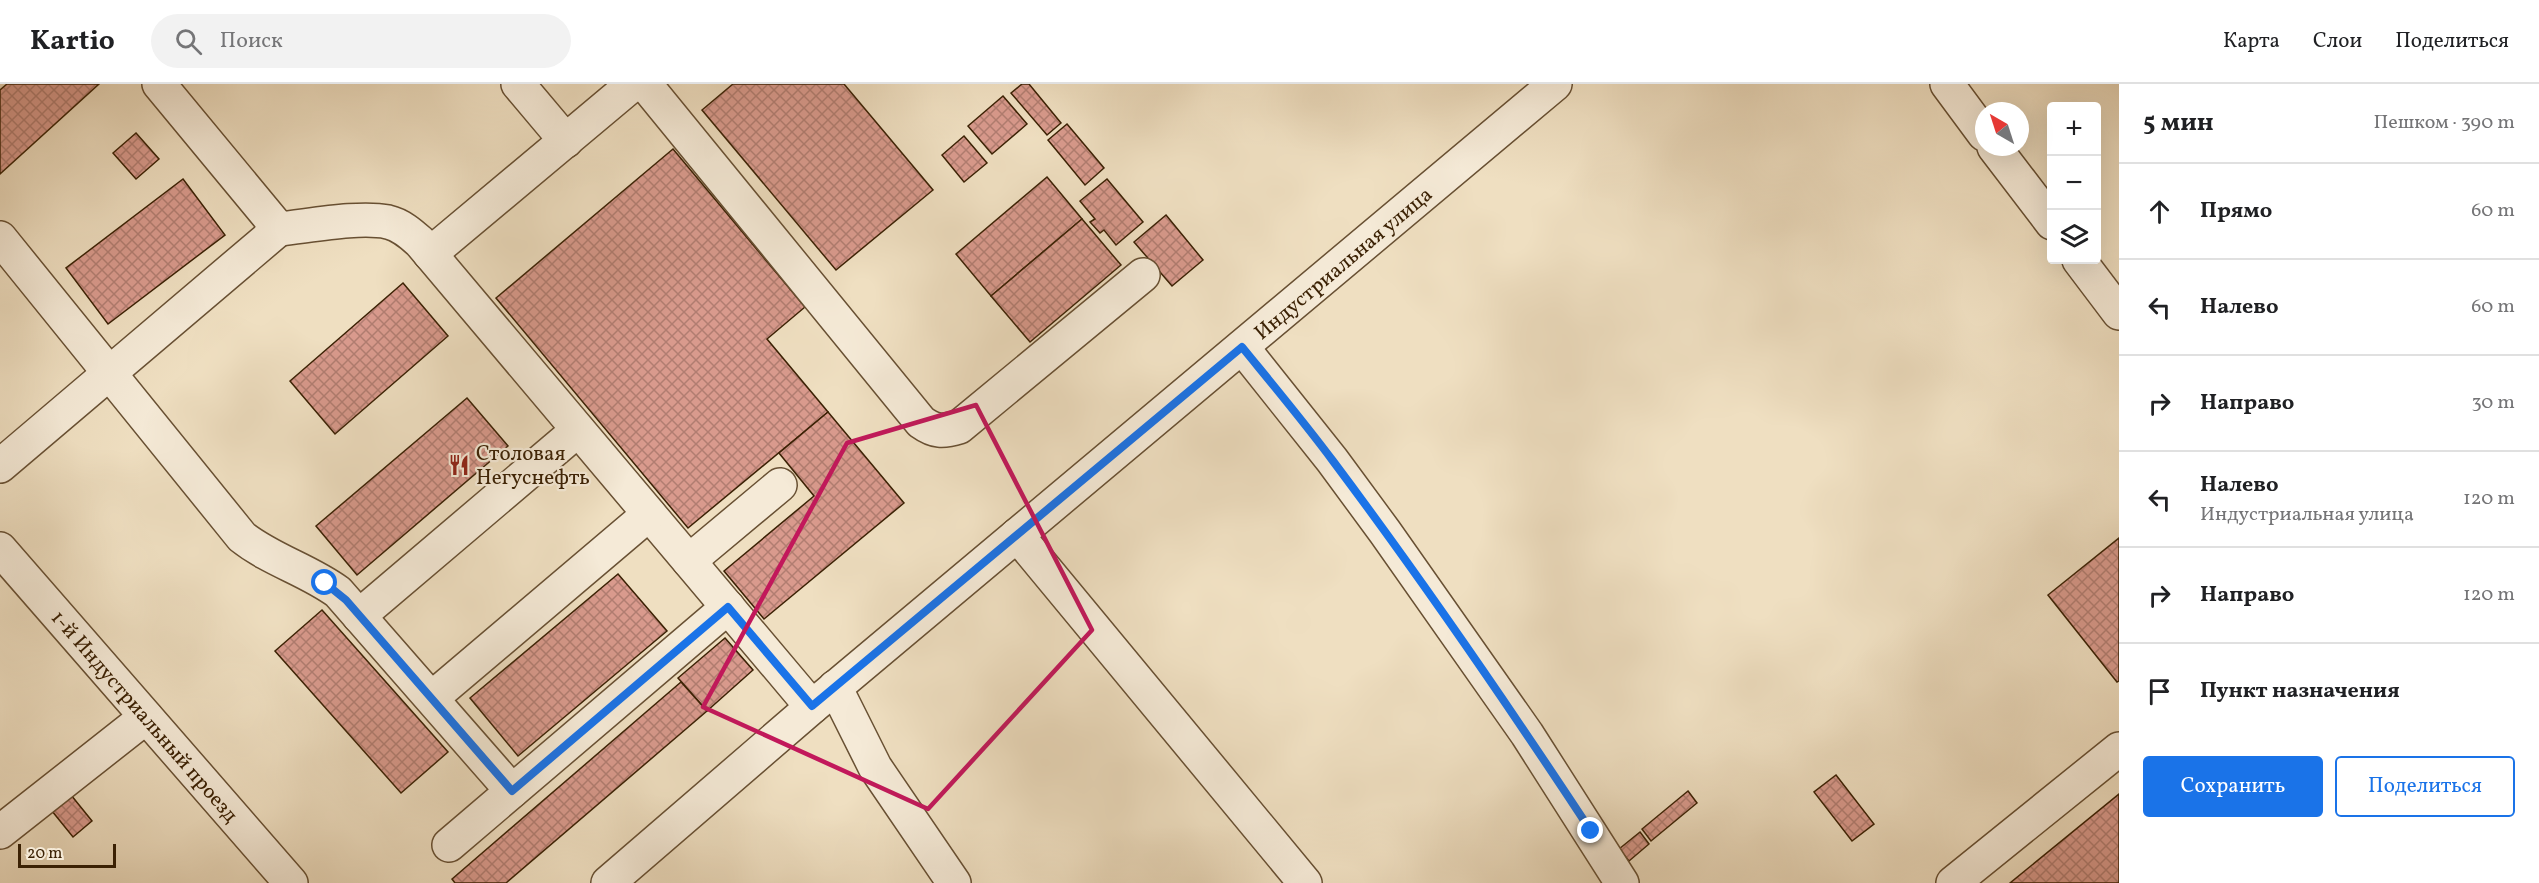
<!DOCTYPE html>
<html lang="ru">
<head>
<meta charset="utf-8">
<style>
	body { margin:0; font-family:Vollkorn,serif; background:#f2f2f2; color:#202124 }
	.controls { position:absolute; right:18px; top:18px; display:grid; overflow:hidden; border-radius:6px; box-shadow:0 6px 24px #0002 }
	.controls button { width:54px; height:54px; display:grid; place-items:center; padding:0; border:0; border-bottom:2px solid #e0e0e0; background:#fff; color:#202124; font:30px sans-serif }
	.compass { position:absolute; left:1975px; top:18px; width:54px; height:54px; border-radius:50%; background:#fff; box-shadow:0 6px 24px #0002; rotate:321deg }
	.scale { position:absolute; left:18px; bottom:15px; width:98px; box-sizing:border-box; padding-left:6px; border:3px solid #3b2104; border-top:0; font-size:16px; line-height:21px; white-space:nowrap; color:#3b2104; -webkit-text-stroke:4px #f5ead7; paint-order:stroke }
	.stop { position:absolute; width:18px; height:18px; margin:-14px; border:4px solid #1a73e8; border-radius:50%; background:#fff }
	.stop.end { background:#1a73e8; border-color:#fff; box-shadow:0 2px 6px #0008 }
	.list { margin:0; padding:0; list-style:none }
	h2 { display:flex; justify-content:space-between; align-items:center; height:78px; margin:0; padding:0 24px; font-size:26px }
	h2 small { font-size:20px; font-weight:400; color:#757577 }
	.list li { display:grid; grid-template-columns:39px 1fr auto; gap:18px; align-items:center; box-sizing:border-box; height:96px; padding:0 24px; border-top:2px solid #e0e0e0 }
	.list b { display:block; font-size:22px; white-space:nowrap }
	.list p { margin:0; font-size:20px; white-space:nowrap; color:#757577 }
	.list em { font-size:20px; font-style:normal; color:#757577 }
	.actions { display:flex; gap:12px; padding:18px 24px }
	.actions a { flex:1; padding:14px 0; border:2px solid #1a73e8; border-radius:6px; text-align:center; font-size:21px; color:#1a73e8 }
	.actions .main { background:#1a73e8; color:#fff }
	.icon { flex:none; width:33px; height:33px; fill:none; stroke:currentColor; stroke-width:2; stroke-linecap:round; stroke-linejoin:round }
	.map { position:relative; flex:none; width:2119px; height:799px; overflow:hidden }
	header { display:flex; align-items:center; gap:36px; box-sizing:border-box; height:84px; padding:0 30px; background:#fff; border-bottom:2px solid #e0e0e0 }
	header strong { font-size:28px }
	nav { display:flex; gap:33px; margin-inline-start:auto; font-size:21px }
	.search { width:420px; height:54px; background:#f2f2f2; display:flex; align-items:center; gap:15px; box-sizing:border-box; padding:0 21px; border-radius:33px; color:#757577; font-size:22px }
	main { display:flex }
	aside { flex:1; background:#fff }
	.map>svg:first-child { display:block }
	.building { fill:url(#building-cross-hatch); stroke:#3b2104; stroke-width:1.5 }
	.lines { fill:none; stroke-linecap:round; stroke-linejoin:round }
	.minor-casing { stroke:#685033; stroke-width:36 }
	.minor { stroke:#f5ead7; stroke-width:33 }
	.route { stroke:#1a73e8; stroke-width:8 }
	.marked { fill:none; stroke:#c2185b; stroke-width:4.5; stroke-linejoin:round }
	.labels { text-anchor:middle; stroke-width:4.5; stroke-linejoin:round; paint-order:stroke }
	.street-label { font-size:21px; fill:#3b2104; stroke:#f5ead7 }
	.poi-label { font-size:21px; fill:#3b2104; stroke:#f5ead7; text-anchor:start }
</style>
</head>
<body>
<header>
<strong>Kartio</strong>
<div class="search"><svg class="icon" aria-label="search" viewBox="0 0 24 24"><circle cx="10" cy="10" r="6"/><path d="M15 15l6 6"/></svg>Поиск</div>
<nav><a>Карта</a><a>Слои</a><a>Поделиться</a></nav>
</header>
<main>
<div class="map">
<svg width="2119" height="799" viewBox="0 0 2119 799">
	<defs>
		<pattern id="building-cross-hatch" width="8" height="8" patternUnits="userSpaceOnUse" patternTransform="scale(1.5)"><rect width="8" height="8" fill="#d99a8d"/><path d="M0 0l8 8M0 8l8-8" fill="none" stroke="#b17d71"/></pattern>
	</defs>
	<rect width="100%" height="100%" fill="#efdfc1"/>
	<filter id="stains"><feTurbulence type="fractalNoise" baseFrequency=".00333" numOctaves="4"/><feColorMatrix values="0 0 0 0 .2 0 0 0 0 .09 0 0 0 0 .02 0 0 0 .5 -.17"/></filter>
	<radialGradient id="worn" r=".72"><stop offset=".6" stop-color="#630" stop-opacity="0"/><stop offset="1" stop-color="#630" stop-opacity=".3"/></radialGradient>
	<g class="building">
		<polygon points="7,0 99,0 0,90 0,6"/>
		<polygon points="733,0 844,0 933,106 836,186 702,26"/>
		<polygon points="1022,0 1029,0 1061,39 1047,51 1011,9"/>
		<polygon points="1003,12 1027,40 992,70 968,42"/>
		<polygon points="1067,40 1104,84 1085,101 1048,56"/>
		<polygon points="136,49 159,75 136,95 113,69"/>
		<polygon points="964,52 987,79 964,98 942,71"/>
		<polygon points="673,65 805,223 767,255 828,328 688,444 496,214"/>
		<polygon points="1047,93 1082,135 991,212 956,170"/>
		<polygon points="183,95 225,151 108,240 66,184"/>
		<polygon points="1107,95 1143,138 1116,161 1104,146 1100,149 1090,138 1095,135 1080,117"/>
		<polygon points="1166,131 1203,176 1172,202 1134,158"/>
		<polygon points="1082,135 1121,181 1030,258 991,212"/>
		<polygon points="403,199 448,252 335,350 290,297"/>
		<polygon points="467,314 508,362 357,491 316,442"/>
		<polygon points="828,328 904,419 764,535 724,487 814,412 779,369"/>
		<polygon points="2119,454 2119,597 2117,598 2048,511"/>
		<polygon points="618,490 667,547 518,672 470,614"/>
		<polygon points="322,526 448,668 401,709 275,567"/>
		<polygon points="725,554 753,586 707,627 678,594"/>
		<polygon points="681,598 707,627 506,799 455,799 452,795"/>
		<polygon points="1836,691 1874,740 1852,757 1814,708"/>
		<polygon points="1688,707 1697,719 1651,757 1642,745"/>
		<polygon points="2119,710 2119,799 2010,799"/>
		<polygon points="71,711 92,737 73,753 52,727"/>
		<polygon points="1640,748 1649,760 1629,777 1619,765"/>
	</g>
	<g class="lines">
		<defs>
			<g id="minor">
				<polyline points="518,0 566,57"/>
				<path d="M645,0L921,338C935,348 943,348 959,343L1143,191"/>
				<polyline points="1947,0 1984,50"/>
				<polyline points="1994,63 2052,139"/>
				<path d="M279,145C309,142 359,132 388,138C401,141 411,150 420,158L812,623"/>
				<path d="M0,154L242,453C271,476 308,486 338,508L512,707"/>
				<polyline points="430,170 633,0"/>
				<polyline points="2079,176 2119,229"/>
				<polyline points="1242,263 1332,376 1385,448 1527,650 1622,799"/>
				<polyline points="0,382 279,145 159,0"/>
				<polyline points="1017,451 1305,799"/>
				<polyline points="0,465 291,799"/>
				<polyline points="689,477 780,401"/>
				<polyline points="359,532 578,346"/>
				<polyline points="835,603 875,683 954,799"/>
				<polyline points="432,614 649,430"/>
				<polyline points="0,748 146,633"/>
				<polyline points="449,761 728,523"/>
				<polyline points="608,799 812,623 1555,0"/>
				<polyline points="1953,799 2119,665"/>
			</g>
		</defs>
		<use href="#minor" class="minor-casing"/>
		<use href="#minor" class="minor"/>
	</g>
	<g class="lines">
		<path class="route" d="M325,499L346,516L512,707L728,523L812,622L1242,263C1273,301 1304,338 1333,377C1423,497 1508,621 1591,747"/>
	</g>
	<path class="marked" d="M976,321L1092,546L928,725L703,623L847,359Z"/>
	<defs>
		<symbol id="restaurant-bare" viewBox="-9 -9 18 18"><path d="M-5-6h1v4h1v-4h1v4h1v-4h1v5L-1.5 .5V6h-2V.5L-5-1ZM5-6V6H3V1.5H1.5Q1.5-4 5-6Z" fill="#8f2418" stroke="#f5ead7" stroke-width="2.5" paint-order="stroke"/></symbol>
	</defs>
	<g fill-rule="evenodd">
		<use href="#restaurant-bare" x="444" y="366" width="30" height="30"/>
	</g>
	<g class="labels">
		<g class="street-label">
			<text transform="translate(1343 179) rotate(-40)" y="7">Индустриальная улица</text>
			<text transform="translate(145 632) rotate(49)" y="7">1-й Индустриальный проезд</text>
		</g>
		<g class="poi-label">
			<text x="476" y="376">Столовая<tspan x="476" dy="24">Негуснефть</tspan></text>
		</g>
	</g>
	<rect width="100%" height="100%" filter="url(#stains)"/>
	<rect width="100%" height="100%" fill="url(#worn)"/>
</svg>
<div class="controls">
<button>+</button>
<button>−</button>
<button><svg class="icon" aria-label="layers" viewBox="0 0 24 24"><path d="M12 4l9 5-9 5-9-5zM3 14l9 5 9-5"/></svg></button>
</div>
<svg class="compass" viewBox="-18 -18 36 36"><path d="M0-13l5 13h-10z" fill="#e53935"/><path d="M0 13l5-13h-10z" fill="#757577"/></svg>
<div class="scale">20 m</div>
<div class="stop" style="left:325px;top:499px"></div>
<div class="stop end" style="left:1591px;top:747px"></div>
</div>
<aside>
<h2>5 мин<small>Пешком · 390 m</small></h2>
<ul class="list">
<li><svg class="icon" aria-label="ahead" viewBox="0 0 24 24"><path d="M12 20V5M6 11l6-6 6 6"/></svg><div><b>Прямо</b></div><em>60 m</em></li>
<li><svg class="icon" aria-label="left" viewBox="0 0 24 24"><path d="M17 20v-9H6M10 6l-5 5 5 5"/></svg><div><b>Налево</b></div><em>60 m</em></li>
<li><svg class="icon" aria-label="right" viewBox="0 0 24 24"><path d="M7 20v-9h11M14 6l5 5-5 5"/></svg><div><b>Направо</b></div><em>30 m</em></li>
<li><svg class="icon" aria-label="left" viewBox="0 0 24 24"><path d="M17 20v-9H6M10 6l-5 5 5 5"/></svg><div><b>Налево</b><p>Индустриальная улица</p></div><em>120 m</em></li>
<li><svg class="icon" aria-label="right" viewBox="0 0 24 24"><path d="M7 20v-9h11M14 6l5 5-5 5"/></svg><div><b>Направо</b></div><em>120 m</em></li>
<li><svg class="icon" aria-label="arrive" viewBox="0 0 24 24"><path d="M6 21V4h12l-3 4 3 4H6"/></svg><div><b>Пункт назначения</b></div></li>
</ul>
<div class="actions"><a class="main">Сохранить</a><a>Поделиться</a></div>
</aside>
</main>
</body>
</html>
